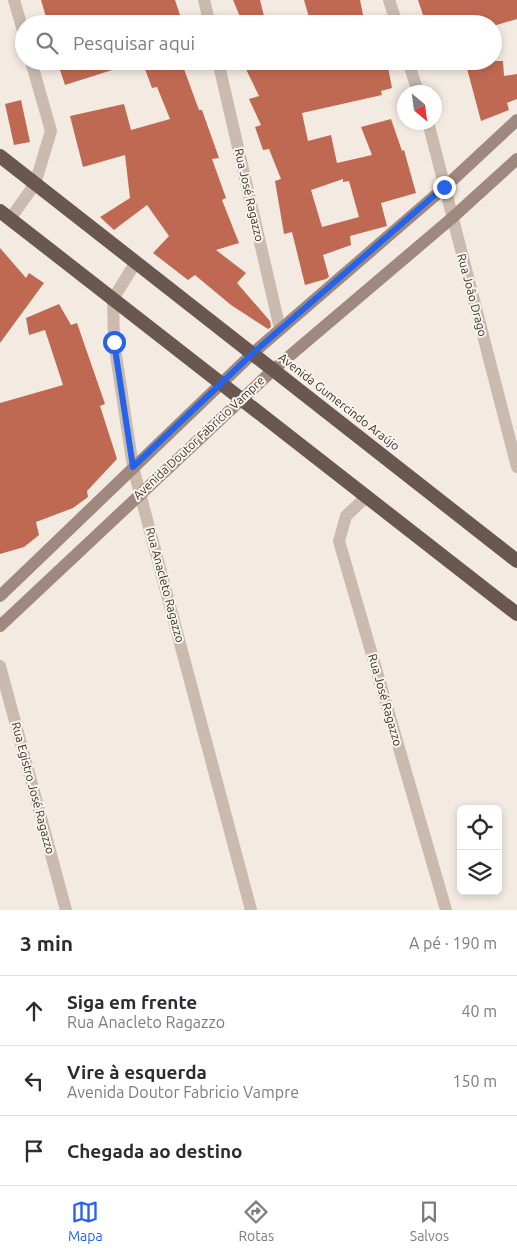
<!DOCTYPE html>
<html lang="pt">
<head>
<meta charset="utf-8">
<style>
	body { margin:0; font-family:Ubuntu,sans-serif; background:#f7f7f7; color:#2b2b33 }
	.controls { position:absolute; right:15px; bottom:15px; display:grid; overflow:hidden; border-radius:8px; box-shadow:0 2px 8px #0003 }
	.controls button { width:45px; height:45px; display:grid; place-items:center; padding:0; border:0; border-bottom:1px solid #e1e1e2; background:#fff; color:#2b2b33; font:25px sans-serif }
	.compass { position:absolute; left:397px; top:85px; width:45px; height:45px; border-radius:50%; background:#fff; box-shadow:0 2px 8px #0003; rotate:151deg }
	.stop { position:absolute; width:15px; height:15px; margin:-11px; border:4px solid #2563eb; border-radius:50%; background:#fff }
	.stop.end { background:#2563eb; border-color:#fff; box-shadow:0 1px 5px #0008 }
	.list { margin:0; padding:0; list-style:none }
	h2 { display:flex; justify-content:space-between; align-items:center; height:65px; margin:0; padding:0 20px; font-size:21px }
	h2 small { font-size:16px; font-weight:400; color:#7c7c81 }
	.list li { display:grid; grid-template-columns:32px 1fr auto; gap:15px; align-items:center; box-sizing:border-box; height:70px; padding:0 20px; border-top:1px solid #e1e1e2 }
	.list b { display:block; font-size:19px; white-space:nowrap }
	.list p { margin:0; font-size:16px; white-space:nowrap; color:#7c7c81 }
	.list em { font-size:16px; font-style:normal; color:#7c7c81 }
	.icon { flex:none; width:28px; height:28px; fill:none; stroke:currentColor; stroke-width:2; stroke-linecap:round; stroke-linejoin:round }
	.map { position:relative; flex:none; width:517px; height:910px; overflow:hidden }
	.search { position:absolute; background:#fff; box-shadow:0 2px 8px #0003; left:15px; right:15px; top:15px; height:55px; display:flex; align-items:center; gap:12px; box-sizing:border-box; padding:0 18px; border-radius:28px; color:#7c7c81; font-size:19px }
	.sheet { height:275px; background:#fff }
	nav { display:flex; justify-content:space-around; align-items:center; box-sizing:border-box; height:70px; border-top:1px solid #e1e1e2; background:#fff; font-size:14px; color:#7c7c81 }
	nav a { display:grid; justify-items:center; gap:2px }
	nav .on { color:#2563eb }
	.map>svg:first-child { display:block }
	.building { fill:#c06952; fill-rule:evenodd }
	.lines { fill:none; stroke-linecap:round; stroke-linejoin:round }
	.minor { stroke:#cbbaae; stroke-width:12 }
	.secondary { stroke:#9f897f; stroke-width:12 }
	.trunk { stroke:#6a5850; stroke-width:14 }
	.route { stroke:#2563eb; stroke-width:6 }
	.labels { text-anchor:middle; stroke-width:4; stroke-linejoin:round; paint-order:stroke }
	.street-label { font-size:12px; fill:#3a302c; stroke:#faf4ee }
</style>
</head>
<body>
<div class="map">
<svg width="517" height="910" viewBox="0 0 517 910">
	<rect width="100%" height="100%" fill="#f3eae2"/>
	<g class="building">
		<polygon points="41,0 175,0 183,24 48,24"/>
		<polygon points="233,0 260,0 266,24 243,24"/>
		<polygon points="304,0 360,0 365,24 311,24"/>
		<polygon points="418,0 517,0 517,19 493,26 493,24 426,24"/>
		<polygon points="57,61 127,61 128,65 65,85"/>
		<polygon points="142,61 181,61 199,110 202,110 219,158 212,159 226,198 222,200 239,243 216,250 246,273 237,283 270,321 271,327 268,329 231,305 195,275 188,280 153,253 169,236 147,205 114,230 100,217 130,198 125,155 83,167 70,116 124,104 131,130 170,119 157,87 152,88"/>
		<path d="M242,61H375L376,65L387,62L392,88L381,91L382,95L302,113L308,141L331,135L337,163L372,155L361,127L391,119L402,151L404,150L416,193L381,203L387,226L350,236L351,245L323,255L329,277L326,279L305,285L292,232L284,234L275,181L281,179L269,149L263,150L255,127L261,125L249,99L259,96ZM343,179V182L349,181L359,217L322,227L311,190Z"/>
		<polygon points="465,61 503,61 504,76 517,74 517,99 507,103 509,110 481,121"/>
		<polygon points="21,100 30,142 14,145 5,104"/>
		<polygon points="0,248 26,278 29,273 44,283 0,343"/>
		<polygon points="59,304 71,325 77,323 105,404 100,406 117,459 87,491 88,497 73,508 36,522 39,535 24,547 0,554 0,403 63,385 45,330 29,335 26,318"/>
	</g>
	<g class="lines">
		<g class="minor">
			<polyline points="14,0 24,34"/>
			<polyline points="204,0 210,24"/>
			<polyline points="389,0 397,24"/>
			<polyline points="218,61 280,329"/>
			<polyline points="408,61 418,92"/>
			<polyline points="428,122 517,467"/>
			<polyline points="10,219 35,184 51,131 31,61"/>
			<polyline points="136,262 113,299 114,342 133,467 251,910"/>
			<polyline points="366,497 346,516 339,541 446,910"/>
			<polyline points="0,666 66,910"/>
		</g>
		<g class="secondary">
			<polyline points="0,596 253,353 445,187 517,120"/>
			<polyline points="0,626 273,370 452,218 517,159"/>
		</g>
		<g class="trunk">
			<polyline points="0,156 517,561"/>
			<polyline points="0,211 517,614"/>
		</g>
	</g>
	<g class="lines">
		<polyline class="route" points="114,342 133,467 253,353 444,187"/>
	</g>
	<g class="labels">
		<g class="street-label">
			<text transform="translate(249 195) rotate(77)" y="4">Rua José Ragazzo</text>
			<text transform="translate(472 295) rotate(75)" y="4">Rua João Drago</text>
			<text transform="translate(339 402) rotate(38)" y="4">Avenida Gumercindo Araújo</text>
			<text transform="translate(199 438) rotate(-43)" y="4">Avenida Doutor Fabricio Vampre</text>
			<text transform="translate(165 585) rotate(75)" y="4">Rua Anacleto Ragazzo</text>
			<text transform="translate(385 700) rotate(74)" y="4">Rua José Ragazzo</text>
			<text transform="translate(33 788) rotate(75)" y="4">Rua Egistro José Ragazzo</text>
		</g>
	</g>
</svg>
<div class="controls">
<button><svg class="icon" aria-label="locate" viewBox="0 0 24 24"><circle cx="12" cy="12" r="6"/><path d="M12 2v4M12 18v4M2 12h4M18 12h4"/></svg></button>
<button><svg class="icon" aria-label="layers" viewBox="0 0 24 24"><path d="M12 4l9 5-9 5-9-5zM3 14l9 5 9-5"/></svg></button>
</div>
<svg class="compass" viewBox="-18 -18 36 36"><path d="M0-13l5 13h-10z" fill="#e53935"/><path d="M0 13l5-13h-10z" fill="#7c7c81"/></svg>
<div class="stop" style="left:114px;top:342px"></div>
<div class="stop end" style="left:444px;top:187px"></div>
<div class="search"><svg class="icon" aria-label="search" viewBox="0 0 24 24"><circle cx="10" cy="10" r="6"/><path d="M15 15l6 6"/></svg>Pesquisar aqui</div>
</div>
<section class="sheet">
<h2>3 min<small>A pé · 190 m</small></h2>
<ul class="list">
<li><svg class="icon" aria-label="ahead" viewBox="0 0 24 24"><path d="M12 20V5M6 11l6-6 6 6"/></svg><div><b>Siga em frente</b><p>Rua Anacleto Ragazzo</p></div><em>40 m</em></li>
<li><svg class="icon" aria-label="left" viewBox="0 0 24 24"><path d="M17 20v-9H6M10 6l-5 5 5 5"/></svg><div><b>Vire à esquerda</b><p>Avenida Doutor Fabricio Vampre</p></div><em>150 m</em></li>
<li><svg class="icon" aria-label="arrive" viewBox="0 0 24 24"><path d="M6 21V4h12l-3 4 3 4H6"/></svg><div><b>Chegada ao destino</b></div></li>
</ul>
</section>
<nav>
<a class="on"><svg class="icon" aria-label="map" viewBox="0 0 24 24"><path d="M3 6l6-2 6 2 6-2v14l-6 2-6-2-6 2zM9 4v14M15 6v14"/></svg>Mapa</a>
<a><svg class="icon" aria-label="directions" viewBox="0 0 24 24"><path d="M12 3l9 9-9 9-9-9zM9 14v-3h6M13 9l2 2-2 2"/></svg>Rotas</a>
<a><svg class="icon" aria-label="saved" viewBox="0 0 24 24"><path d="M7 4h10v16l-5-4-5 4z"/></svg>Salvos</a>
</nav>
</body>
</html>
